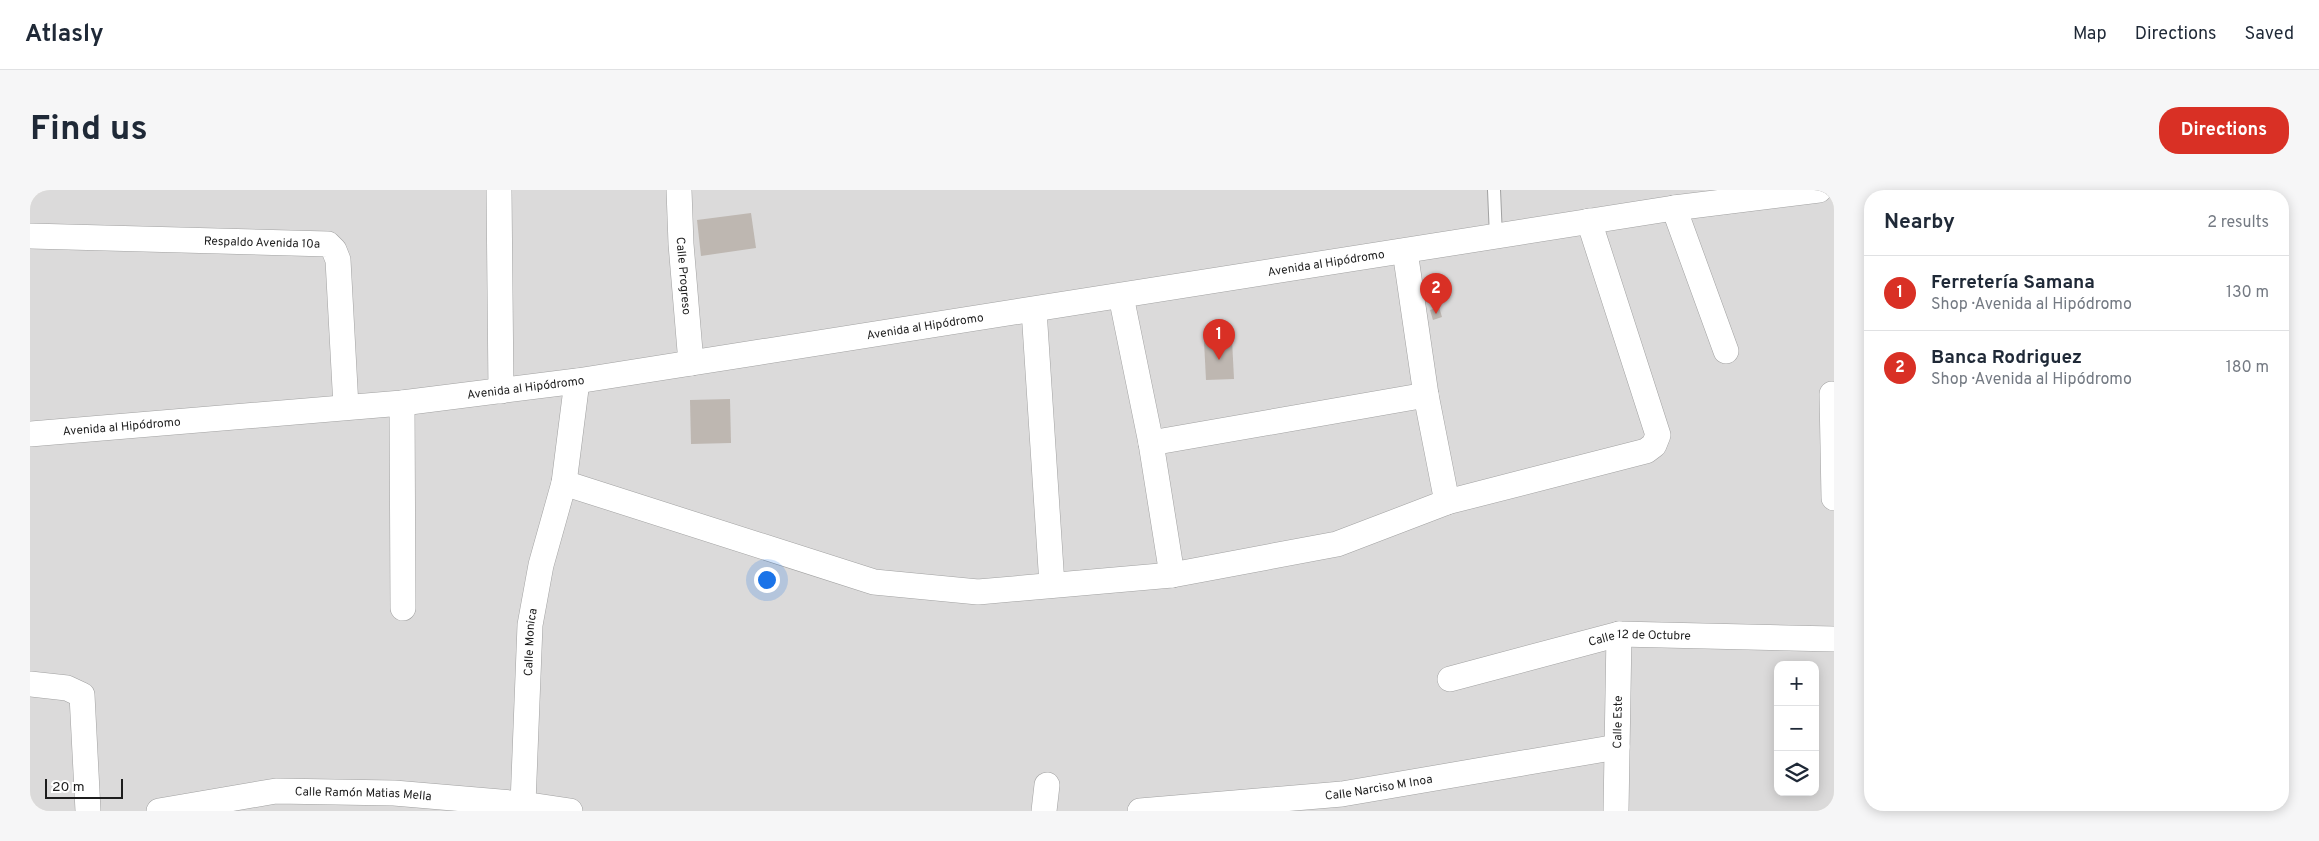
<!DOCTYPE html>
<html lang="en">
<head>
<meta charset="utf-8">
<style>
	body { margin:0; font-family:Overpass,sans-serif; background:#f6f6f7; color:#1f2937 }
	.controls { position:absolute; right:15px; bottom:15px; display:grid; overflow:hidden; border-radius:10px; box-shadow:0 2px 12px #0003 }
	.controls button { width:45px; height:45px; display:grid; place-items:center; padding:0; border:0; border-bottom:1px solid #e0e1e3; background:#fff; color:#1f2937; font:25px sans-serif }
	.scale { position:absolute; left:15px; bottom:12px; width:78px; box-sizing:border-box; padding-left:5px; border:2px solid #1d1d1d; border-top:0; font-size:14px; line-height:18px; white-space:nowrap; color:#1d1d1d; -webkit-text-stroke:4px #fff; paint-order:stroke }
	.you { position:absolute; left:736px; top:389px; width:18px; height:18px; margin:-12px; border:4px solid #fff; border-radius:50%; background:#1a73e8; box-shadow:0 0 0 8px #1a73e833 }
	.badge { display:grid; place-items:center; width:32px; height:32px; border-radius:50%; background:#d93025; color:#fff; font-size:16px; font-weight:700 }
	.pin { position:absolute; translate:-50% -41px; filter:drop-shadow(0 1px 2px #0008) }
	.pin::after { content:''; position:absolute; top:26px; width:18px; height:15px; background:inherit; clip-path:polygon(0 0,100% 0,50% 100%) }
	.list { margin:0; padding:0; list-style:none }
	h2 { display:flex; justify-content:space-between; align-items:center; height:65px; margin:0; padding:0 20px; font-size:21px }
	h2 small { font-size:16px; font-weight:400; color:#747a83 }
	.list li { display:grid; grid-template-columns:32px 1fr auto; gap:15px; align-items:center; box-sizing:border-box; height:75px; padding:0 20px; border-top:1px solid #e0e1e3 }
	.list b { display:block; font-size:19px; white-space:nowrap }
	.list p { margin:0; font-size:16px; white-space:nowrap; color:#747a83 }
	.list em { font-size:16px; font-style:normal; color:#747a83 }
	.icon { flex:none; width:28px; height:28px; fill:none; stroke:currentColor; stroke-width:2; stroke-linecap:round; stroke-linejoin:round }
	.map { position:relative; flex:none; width:1804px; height:621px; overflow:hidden; border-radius:20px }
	header { display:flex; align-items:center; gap:30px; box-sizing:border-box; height:70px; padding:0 25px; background:#fff; border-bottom:1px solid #e0e1e3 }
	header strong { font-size:24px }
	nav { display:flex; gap:28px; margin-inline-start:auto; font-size:18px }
	.intro { display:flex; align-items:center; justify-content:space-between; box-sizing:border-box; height:120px; padding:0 30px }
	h1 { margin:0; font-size:35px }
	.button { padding:12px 22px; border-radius:20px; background:#d93025; color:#fff; font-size:18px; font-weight:700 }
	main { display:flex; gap:30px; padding:0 30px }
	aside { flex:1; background:#fff; border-radius:20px; box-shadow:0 2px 12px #0003 }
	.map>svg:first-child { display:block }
	.residential { fill:#dbdada; fill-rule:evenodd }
	.building { fill:#beb7b1 }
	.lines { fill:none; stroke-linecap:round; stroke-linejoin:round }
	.lane-casing { stroke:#a1a1a1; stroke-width:14 }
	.street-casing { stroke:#a1a1a1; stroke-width:26 }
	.lane { stroke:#fff; stroke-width:12 }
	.street { stroke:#fff; stroke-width:25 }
	.labels { text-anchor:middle; stroke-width:5; stroke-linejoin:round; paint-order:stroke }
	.street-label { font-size:12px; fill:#1d1d1d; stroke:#fff }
</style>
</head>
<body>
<header>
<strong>Atlasly</strong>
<nav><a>Map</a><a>Directions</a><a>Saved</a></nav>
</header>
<div class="intro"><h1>Find us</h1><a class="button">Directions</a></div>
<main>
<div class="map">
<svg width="1804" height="621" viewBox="0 0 1804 621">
	<rect width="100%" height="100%" fill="#edebe4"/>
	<path class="residential" d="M0,0H1804V621H0ZM1748,475H1785V602H1748Z"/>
	<g class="building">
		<polygon points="721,23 726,58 671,66 667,30"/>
		<polygon points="1409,117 1412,127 1403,130 1400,120"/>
		<polygon points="1202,150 1204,189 1176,190 1174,151"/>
		<polygon points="700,209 701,253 661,254 660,210"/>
	</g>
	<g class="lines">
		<defs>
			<polyline id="lane" points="1464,0 1466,47"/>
			<g id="street">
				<polyline points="469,0 471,201"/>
				<path id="s1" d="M649,0L651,54L661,173"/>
				<polyline points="1644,18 1696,161"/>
				<path id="s2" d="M0,46L298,54L304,60L308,70L316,217"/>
				<polyline points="1375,61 1396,205 1417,312"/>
				<polyline points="1091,106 1121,253 1142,385"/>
				<polyline points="1004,120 1022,395"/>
				<polyline points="1802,204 1804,308"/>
				<polyline points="372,213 373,418"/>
				<path id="s3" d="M0,244L372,213L547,191L1644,18L1789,0"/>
				<polyline points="1121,253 1396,205"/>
				<polyline points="534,293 844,392 948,402 1142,385 1307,354 1417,312 1616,261 1624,255 1628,245 1559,31"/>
				<path id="s4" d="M1420,489L1589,444L1804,449"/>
				<polyline points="0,494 37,498 52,505 58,621"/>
				<path id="s5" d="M493,614L500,435L511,375L534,293L547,191"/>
				<path id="s6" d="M129,621L246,601L364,603L493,614L540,621"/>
				<polyline points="1014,621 1017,595"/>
				<path id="s7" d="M1110,621L1312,604L1587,557"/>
				<path id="s8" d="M1586,621L1589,444"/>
			</g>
		</defs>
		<use href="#lane" class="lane-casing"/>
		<use href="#street" class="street-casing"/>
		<use href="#lane" class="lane"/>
		<use href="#street" class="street"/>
	</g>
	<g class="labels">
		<g class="street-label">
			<text dy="4" stroke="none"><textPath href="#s2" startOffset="232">Respaldo Avenida 10a</textPath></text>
			<text dy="4" stroke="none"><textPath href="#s3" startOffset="1308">Avenida al Hipódromo</textPath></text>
			<text dy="4" stroke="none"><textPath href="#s1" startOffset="86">Calle Progreso</textPath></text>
			<text dy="4" stroke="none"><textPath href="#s3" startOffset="902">Avenida al Hipódromo</textPath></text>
			<text dy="4" stroke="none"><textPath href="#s3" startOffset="498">Avenida al Hipódromo</textPath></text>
			<text dy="4" stroke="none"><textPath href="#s3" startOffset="92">Avenida al Hipódromo</textPath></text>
			<text dy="4" stroke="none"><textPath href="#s4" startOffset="195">Calle 12 de Octubre</textPath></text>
			<text dy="4" stroke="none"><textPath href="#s5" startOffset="162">Calle Monica</textPath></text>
			<text dy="4" stroke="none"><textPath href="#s8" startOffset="89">Calle Este</textPath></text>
			<text dy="4" stroke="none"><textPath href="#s7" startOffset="240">Calle Narciso M Inoa</textPath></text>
			<text dy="4" stroke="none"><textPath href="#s6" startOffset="206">Calle Ramón Matias Mella</textPath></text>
		</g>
	</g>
</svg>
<div class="controls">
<button>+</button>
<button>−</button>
<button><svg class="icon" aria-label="layers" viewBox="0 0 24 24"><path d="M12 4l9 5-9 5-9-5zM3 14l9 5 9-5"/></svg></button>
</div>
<div class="scale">20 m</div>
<div class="you"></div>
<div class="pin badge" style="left:1189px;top:170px">1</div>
<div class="pin badge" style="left:1406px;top:124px">2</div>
</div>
<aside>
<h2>Nearby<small>2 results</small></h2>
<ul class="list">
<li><span class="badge">1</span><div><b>Ferretería Samana</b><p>Shop · Avenida al Hipódromo</p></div><em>130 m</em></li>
<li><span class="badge">2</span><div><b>Banca Rodriguez</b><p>Shop · Avenida al Hipódromo</p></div><em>180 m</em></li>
</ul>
</aside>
</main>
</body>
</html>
